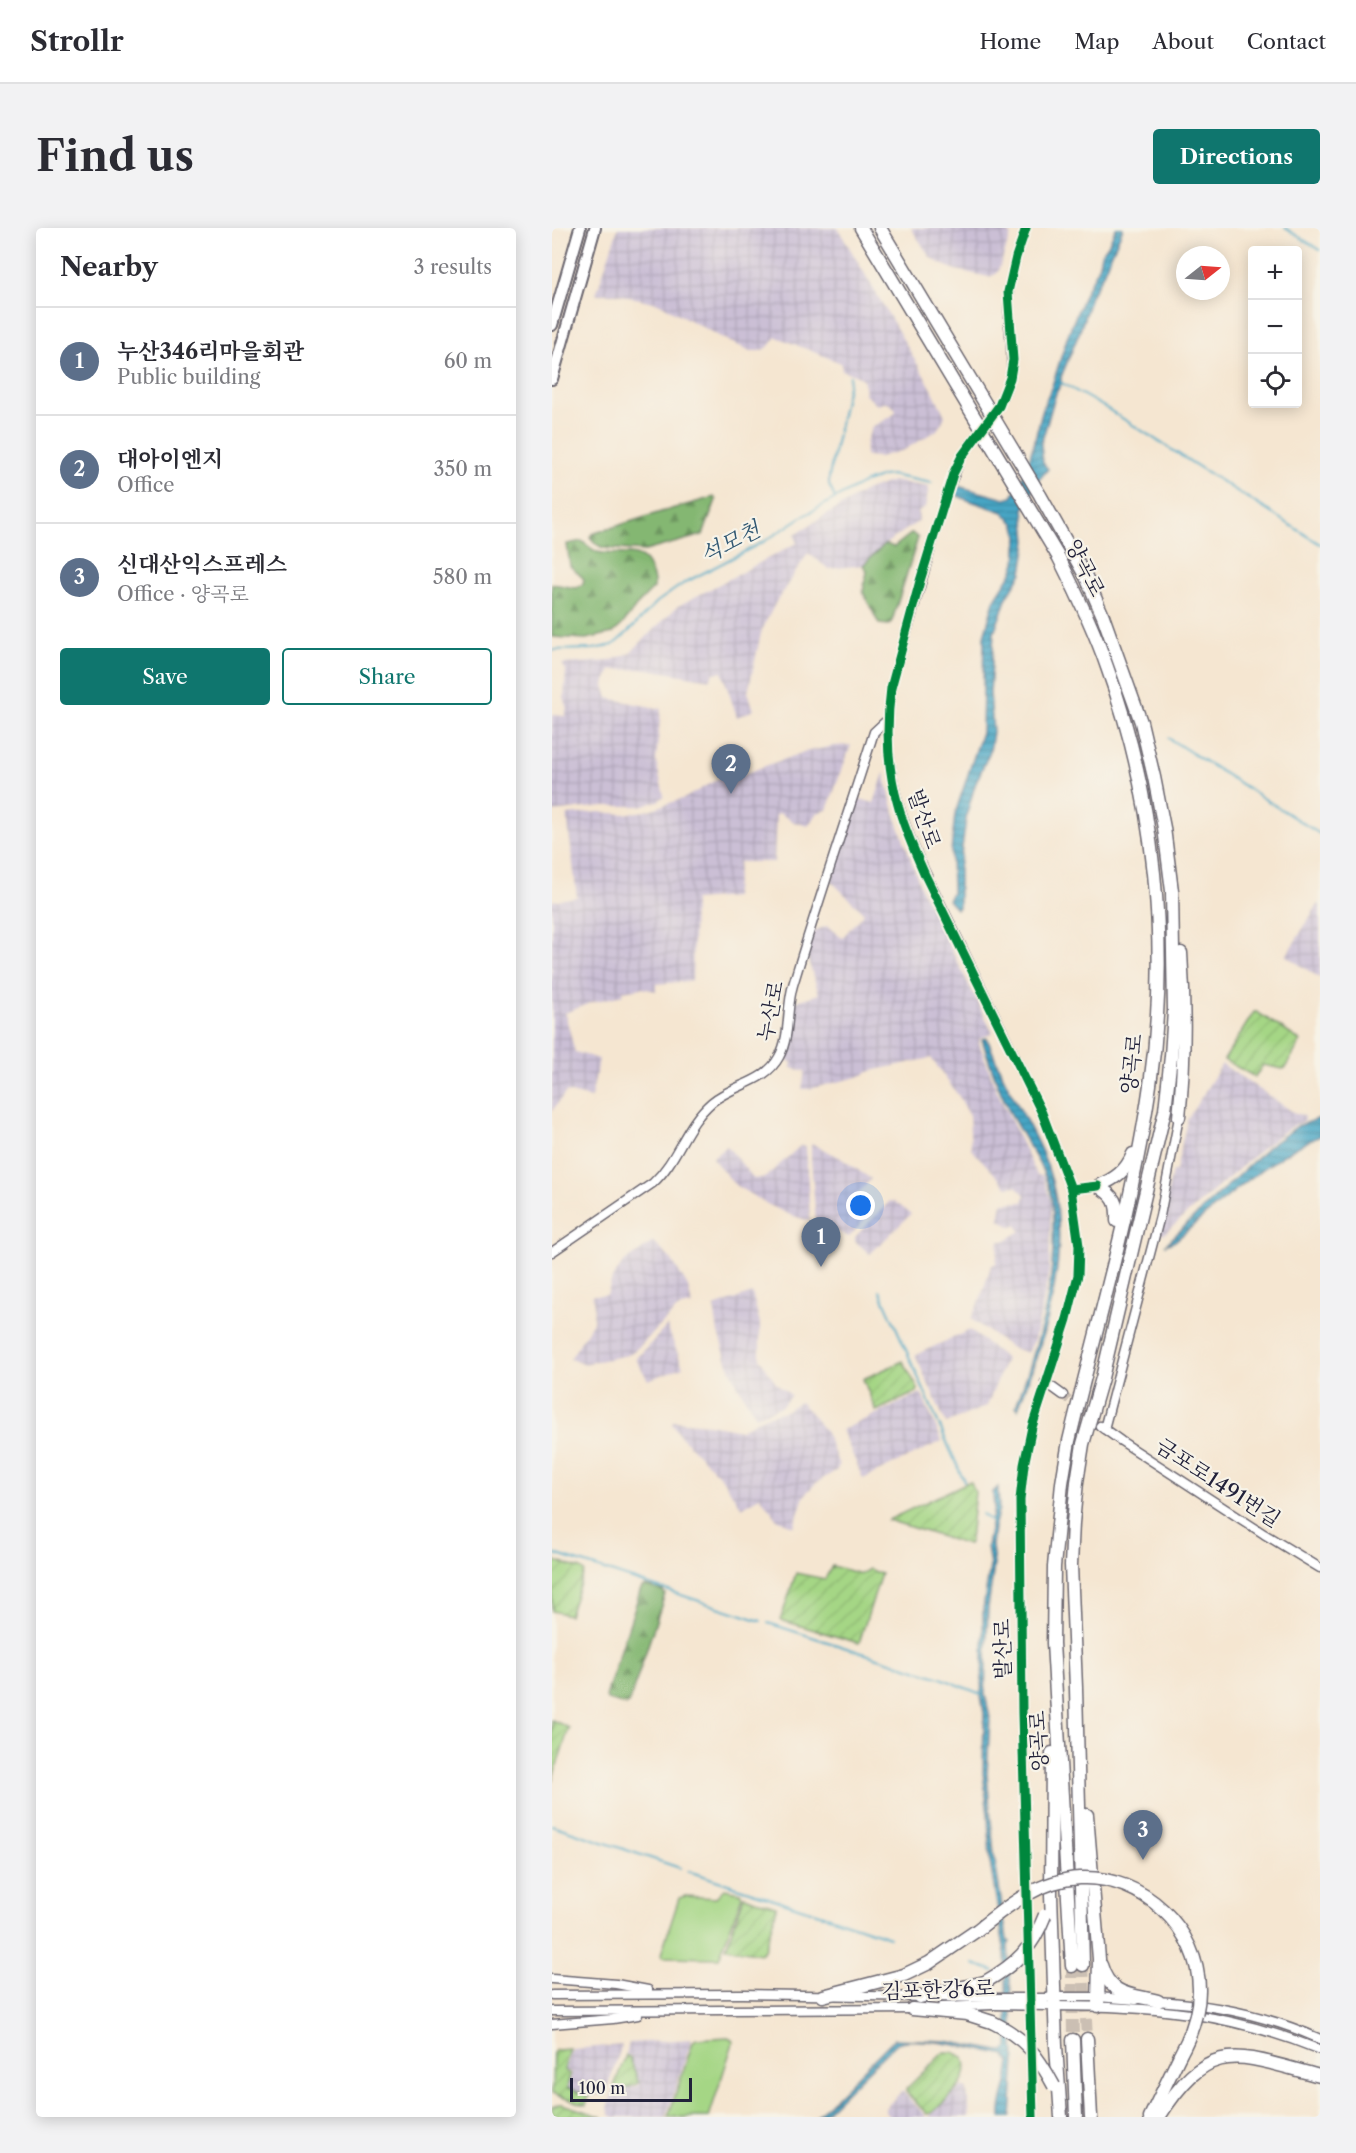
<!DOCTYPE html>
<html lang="en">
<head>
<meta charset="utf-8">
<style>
	body { margin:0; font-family:"Libre Caslon Text","Noto Serif KR",serif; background:#f2f2f3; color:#2b2b33 }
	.controls { position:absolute; right:18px; top:18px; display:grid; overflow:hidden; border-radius:6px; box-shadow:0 3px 15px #0003 }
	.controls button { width:54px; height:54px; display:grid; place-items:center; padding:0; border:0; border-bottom:2px solid #e1e1e2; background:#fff; color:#2b2b33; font:30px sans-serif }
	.compass { position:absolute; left:624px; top:18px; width:54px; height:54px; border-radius:50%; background:#fff; box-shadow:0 3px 15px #0003; rotate:73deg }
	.scale { position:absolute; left:18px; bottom:15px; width:122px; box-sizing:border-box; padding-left:6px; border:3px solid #22223b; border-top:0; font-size:16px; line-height:21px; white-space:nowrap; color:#22223b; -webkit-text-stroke:4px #f7f3e8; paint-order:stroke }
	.you { position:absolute; left:309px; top:978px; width:21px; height:21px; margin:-15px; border:4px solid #fff; border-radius:50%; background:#1a73e8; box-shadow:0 0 0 9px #1a73e833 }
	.badge { display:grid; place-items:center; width:39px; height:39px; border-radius:50%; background:#0f766e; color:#fff; font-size:20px; font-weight:700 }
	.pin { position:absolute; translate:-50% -50px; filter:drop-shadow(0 2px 3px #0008) }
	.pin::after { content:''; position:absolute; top:32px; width:21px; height:18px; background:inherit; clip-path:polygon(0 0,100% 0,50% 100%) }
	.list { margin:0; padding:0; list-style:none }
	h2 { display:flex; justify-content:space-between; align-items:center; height:78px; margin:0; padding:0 24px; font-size:26px }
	h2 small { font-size:20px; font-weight:400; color:#7c7c81 }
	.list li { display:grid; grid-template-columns:39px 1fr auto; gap:18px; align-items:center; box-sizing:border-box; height:108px; padding:0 24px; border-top:2px solid #e1e1e2 }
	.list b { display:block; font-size:22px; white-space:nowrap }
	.list p { margin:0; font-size:20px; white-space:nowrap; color:#7c7c81 }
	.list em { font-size:20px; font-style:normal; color:#7c7c81 }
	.actions { display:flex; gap:12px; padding:18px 24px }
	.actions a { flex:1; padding:14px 0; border:2px solid #0f766e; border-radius:6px; text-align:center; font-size:21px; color:#0f766e }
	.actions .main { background:#0f766e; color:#fff }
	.icon { flex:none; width:33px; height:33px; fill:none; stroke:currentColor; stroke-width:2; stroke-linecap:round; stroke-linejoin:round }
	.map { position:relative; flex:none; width:768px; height:1889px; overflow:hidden; border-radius:6px }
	header { display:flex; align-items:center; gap:36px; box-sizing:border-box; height:84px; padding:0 30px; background:#fff; border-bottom:2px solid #e1e1e2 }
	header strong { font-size:28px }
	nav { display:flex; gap:33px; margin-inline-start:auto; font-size:21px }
	.intro { display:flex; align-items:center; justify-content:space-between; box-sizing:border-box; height:144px; padding:0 36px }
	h1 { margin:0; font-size:42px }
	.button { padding:15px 27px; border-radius:6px; background:#0f766e; color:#fff; font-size:21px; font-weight:700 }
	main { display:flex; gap:36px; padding:0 36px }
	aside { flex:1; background:#fff; border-radius:6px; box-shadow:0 3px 15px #0003 }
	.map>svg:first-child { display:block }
	.industrial { fill:url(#industrial-grid) }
	.grass { fill:#a5d685; stroke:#647c60; stroke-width:1.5 }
	.forest { fill:url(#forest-firs); stroke:#536c56; stroke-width:1.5 }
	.garden { fill:url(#garden-furrows); stroke:#647c60; stroke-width:1.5 }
	.water { fill:url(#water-rules); stroke:#346480; stroke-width:1.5 }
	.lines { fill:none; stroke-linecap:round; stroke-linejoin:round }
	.stream { stroke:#46a6c5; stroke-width:2 }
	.minor-tunnel { stroke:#cbbfb3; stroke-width:8; stroke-dasharray:8 4; stroke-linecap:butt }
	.highway-tunnel { stroke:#cbbfb3; stroke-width:12; stroke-dasharray:12 6; stroke-linecap:butt }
	.minor-casing { stroke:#6c6770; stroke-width:11 }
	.major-casing { stroke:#6c6770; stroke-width:14 }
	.highway-casing { stroke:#6c6770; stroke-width:15 }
	.minor { stroke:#fff; stroke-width:8 }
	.major { stroke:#fff; stroke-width:10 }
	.highway { stroke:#fff; stroke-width:12 }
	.minor-bridge-casing { stroke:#6c6770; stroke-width:11; stroke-linecap:butt }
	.highway-bridge-casing { stroke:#6c6770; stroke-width:15; stroke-linecap:butt }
	.minor-bridge { stroke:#fff; stroke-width:8 }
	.highway-bridge { stroke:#fff; stroke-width:12 }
	.cycleway-casing { stroke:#f7f3e8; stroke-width:13 }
	.cycleway { stroke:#00873e; stroke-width:9 }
	.labels { text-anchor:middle; stroke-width:4.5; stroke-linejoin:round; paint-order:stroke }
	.street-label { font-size:21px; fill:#22223b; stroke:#f7f3e8 }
	.water-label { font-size:22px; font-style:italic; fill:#305772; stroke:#f7f3e8 }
</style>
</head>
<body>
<header>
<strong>Strollr</strong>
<nav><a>Home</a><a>Map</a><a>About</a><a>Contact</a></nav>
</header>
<div class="intro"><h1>Find us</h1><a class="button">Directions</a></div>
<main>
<aside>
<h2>Nearby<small>3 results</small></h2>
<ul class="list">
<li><span class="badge" style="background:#5c6f8a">1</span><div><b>누산346리마을회관</b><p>Public building</p></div><em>60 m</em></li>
<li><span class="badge" style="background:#5c6f8a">2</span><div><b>대아이엔지</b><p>Office</p></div><em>350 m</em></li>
<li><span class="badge" style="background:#5c6f8a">3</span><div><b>신대산익스프레스</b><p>Office · 양곡로</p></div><em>580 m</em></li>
</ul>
<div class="actions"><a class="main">Save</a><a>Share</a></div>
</aside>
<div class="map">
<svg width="768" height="1889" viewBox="0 0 768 1889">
	<defs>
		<pattern id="industrial-grid" width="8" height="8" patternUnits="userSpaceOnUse" patternTransform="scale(1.5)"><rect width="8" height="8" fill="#cbbfd5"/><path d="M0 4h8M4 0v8" fill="none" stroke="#aea4b8"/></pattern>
		<pattern id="forest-firs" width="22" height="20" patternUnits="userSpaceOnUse" patternTransform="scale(1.5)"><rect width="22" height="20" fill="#84b772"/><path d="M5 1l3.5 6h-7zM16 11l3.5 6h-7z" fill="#6c945f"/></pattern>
		<pattern id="garden-furrows" width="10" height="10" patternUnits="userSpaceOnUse" patternTransform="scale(1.5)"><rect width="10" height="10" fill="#a5d685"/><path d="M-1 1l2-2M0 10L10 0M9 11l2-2" fill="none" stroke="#8eb774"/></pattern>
		<pattern id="water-rules" width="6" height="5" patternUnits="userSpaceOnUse" patternTransform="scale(1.5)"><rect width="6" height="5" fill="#46a6c5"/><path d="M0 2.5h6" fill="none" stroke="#3a87a1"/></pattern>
	</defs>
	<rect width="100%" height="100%" fill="#f7f3e8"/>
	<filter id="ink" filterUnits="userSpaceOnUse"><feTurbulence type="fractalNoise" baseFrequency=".0167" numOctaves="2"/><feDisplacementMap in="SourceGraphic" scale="12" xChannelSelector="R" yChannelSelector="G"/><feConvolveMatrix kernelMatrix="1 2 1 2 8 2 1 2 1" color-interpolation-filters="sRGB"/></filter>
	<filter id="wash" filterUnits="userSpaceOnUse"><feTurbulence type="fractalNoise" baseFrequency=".008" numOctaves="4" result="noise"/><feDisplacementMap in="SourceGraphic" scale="24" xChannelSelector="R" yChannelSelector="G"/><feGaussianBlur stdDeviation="1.35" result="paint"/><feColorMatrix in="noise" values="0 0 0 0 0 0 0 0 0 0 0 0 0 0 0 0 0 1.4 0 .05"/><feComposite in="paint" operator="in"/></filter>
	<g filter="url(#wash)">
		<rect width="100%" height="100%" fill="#f5e6d1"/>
		<g class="industrial">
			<polygon points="66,0 286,0 380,161 393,188 390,194 385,202 352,222 327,229 313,228 314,214 320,199 338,189 343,185 344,181 335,174 325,177 313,166 313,158 310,150 290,142 289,135 225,109 215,120 208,123 199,123 176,113 106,75 65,66 44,66"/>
			<polygon points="359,0 440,0 456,4 459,7 446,43 444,46 437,49 404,42 389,36 378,29"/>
			<polygon points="340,253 377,259 373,280 366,284 367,293 333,316 311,337 277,341 256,325 224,374 210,401 196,464 202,482 185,489 170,444 161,445 158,452 95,441 59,442 52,457 56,470 109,481 104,533 112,568 106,573 88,578 51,578 0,584 0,487 13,488 15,478 12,470 14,442 10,436 57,433 78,425 126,378 245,315 243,306 313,263"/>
			<polygon points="299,517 275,582 265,585 256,598 242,594 227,585 224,587 222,634 187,634 182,669 142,672 140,753 104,756 104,763 90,760 70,763 71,767 41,774 13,785 23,824 47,831 39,870 14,864 0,883 0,673 25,669 15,587 46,584 71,586 94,583 133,570 171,548 191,546 252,524 282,518"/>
			<polygon points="332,545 343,587 370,663 441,805 428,810 427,815 445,863 485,947 491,948 499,975 497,1042 490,1080 482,1112 476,1125 458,1119 419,1091 429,1069 439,1038 444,1035 447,1013 452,1013 469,1003 464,996 460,999 447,991 450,975 471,974 473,967 464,958 455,959 419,921 417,887 408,870 379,830 319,843 306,849 257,861 250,861 253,843 239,840 240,834 230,831 240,777 245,773 267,766 254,726 262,703 275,698 290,710 312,685 279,653 305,570 322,575"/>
			<polygon points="768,673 768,750 734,728"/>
			<polygon points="670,836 744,886 752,887 753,893 737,900 712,919 612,1006 607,1004 620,944 624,943 635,892"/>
			<polygon points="261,916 287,929 319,951 301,971 317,987 297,1009 264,994 259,931 259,917"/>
			<polygon points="175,918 202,951 214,949 248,918 254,918 258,993 238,987 213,975 183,957 160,930"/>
			<polygon points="338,973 343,974 359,986 318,1026 303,1013 303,1009"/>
			<polygon points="101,1014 120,1032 136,1059 140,1077 129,1079 123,1083 88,1118 76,1127 31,1136 18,1131 41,1094 42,1077 40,1067 55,1067 60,1051 71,1035"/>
			<polygon points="200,1065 208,1095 208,1131 225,1156 239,1167 230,1178 204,1188 186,1158 176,1136 166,1105 162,1079"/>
			<polygon points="115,1098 131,1139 96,1152 84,1131"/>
			<polygon points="418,1102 454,1131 435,1178 394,1195 363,1127"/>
			<polygon points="369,1165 390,1213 311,1251 290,1202"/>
			<polygon points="248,1174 260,1186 274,1205 287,1237 285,1242 264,1255 255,1264 251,1271 242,1299 225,1291 208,1268 190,1280 169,1249 130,1210 120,1196 121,1193 157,1196 189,1202 213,1188 233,1183"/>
			<polygon points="140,1811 114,1889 62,1889 58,1887 56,1880 61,1862 69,1863 88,1857 78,1828 74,1826 77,1815"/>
			<polygon points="70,1817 53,1866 37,1867 16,1860 20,1845 13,1842 20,1821"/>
			<polygon points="409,1859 413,1859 415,1862 418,1889 377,1889"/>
			<polygon points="350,1863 375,1889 338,1889 333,1884 333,1880"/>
		</g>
		<g class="grass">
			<polygon points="172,1661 188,1664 190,1668 167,1730 110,1729 109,1726 127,1670 133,1668 163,1670"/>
			<polygon points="176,1809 180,1811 181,1815 157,1889 116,1889 141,1814 144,1811"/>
		</g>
		<g class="forest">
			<polygon points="162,269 164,272 151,307 93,323 51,320 44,316 38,309 40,306 112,283"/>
			<polygon points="360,305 366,310 340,393 337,397 327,396 311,364 315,343 311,337 333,316 342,319"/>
			<path d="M30,313C35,317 40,322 46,324C64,329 91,318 98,341C101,347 103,353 102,360L84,378L70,397L61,405L34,411L0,409V356L24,360L30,357L32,352L31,350L18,338L15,316Z"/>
			<polygon points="93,1358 111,1363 113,1366 77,1475 74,1477 55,1472 54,1468 88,1363 90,1359"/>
		</g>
		<g class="garden">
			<polygon points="702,784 705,784 749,813 733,840 731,841 711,837 703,849 672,832"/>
			<polygon points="351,1133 366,1161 365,1164 324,1183 311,1151"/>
			<polygon points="416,1254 419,1254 423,1264 418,1312 416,1317 336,1292"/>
			<polygon points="0,1332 29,1341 32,1344 17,1387 0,1383"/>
			<polygon points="280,1338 309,1346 317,1341 329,1346 307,1415 232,1393 229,1391 244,1345 273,1351"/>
			<polygon points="0,1492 17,1500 0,1553"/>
			<polygon points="192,1668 224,1678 225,1680 212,1722 208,1726 174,1720"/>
			<polygon points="18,1821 12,1842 18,1846 15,1860 37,1868 34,1877 0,1866 1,1825 4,1822"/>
			<path d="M392,1824H401L412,1829C421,1854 396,1870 380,1885L375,1886L354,1864V1861Z"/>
			<polygon points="74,1827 78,1830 87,1855 71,1862 63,1861 62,1858"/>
			<polygon points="7,1876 10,1876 51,1889 0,1889 0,1879"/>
		</g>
		<g class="water">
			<polygon points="564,0 571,0 550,48 539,68 528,103 509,149 509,156 504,165 489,216 491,235 496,241 485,254 472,281 475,313 470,345 455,369 442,405 438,465 441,504 438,523 423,557 415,585 407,641 407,679 404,681 396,672 400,665 399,624 403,586 430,504 432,408 442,373 461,343 464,334 466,308 462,295 451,284 413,271 402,266 405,258 453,271 460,269 470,250 477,233 492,177 500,158 516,107 534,62 546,41 549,26 556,17"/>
			<path d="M435,810C441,825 447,841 455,856C468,883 485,909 495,937C524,1018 494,1106 466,1181L464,1178C485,1120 503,1064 501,1001C501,987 501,974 497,960C490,935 474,915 462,892C448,866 439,839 430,811Z"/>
			<path d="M768,890V908C717,929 666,977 623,1013L613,1017L716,919L746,898Z"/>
			<path d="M446,1259L447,1281L442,1299L440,1318L442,1337L436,1380L433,1466L438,1490L435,1546L442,1626L455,1711L458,1714L456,1717L463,1831L459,1889H449C448,1877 451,1870 454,1859C456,1851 456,1843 458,1834L453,1827C430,1823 363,1805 343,1816L269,1889H264L342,1811L394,1813L447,1823H452L456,1819L453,1726L438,1634L436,1587L431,1545L432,1485L429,1468L431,1430V1381L438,1338L435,1318L442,1280L441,1264Z"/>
		</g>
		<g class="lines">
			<g class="stream">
				<polyline points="733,0 768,22"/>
				<polyline points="508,154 554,180 768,316"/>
				<polyline points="283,270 277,257 277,249 298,148"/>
				<polyline points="0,422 42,421 61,417 76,404 105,374 132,355 213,313 248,290 313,254 331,248 338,247 380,255"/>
				<polyline points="616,510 768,606"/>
				<polyline points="328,1063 412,1253"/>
				<polyline points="430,1286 440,1294"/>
				<polyline points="0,1325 209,1393"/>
				<polyline points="216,1395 389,1450 429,1466"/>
				<polyline points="0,1597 128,1640"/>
				<polyline points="136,1643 338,1709"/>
				<polyline points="422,1736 442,1743"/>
			</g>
		</g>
	</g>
	<g filter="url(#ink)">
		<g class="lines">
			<g class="minor-tunnel">
				<polyline points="420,213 443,184"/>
				<polyline points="511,1167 547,1197"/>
			</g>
			<g class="highway-tunnel">
				<polyline points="531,1737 535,1811"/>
				<polyline points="520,1738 521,1812"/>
			</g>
			<defs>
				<g id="minor">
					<path d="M447,178C471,135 452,107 457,63C459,42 467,20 474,0"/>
					<path d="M420,213L410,228L394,268L339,460C325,563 364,624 406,711C445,794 490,875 519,961"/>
					<path d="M0,1024L101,955C127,931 132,898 160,874C182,856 213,855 227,829C239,807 234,780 241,757C266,673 295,589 322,504L336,491"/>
					<polyline points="493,1154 511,1167"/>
					<polyline points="548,1198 569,1213 712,1306 768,1340"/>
					<polyline points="552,1201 608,988 627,889"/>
					<polyline points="0,1751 64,1756 96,1762"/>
					<polyline points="0,1767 190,1766 441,1770"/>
					<polyline points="498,1769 545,1769 584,1772"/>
					<path d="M603,1773C659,1776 717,1788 768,1811"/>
					<path d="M499,1778C597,1778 676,1784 768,1822"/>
					<polyline points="390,1779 441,1777"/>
					<polyline points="0,1783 365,1781"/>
					<polyline points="0,1796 61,1791 86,1787"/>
					<polyline points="481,1889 470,1485 468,1272 472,1237 480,1199 515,1091 526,1047 527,1018 519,961 546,958"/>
				</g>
				<g id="major">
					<polyline points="0,97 28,0"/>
					<polyline points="0,151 43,0"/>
				</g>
				<g id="highway">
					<path d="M309,0L507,330C525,366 542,401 555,439C603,571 618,718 598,857C581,977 545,1095 517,1213L510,1255L502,1339L501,1415L520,1738"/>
					<polyline points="328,0 488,267 534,349 551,388 589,494 602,549 612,600 620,663 622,783 619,828 613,882 550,1150 531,1216 525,1254 521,1295 519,1337 524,1460 531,1737"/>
					<path d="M627,889C633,834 633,780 629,725"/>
					<path d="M546,958C562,968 566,974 565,993"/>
					<path d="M546,958C563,951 574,943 581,926"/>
					<polyline points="500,1525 499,1666 504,1818 509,1889"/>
					<polyline points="535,1587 547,1731 546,1778"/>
					<path d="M549,1737C558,1768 578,1766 606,1773"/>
					<polyline points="271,1768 352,1747 377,1735 424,1703"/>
					<polyline points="368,1769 433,1754"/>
					<polyline points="360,1781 415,1786 440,1794"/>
					<polyline points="535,1811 539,1889"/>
					<polyline points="521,1812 524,1889"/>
					<polyline points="598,1889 628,1827"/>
					<path d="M607,1889C659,1807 686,1827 768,1848"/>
				</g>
			</defs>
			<use href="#minor" class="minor-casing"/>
			<use href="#major" class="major-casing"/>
			<use href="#highway" class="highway-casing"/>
			<use href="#minor" class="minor"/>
			<use href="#major" class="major"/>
			<use href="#highway" class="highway"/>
			<defs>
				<g id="minor-bridge">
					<polyline points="441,1770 495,1770"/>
					<polyline points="441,1777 495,1778"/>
				</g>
				<g id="highway-bridge">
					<path d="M424,1703C455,1678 487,1652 528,1650C590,1647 648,1701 647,1763C647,1787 639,1807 628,1827"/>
					<path d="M433,1754C464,1736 480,1721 493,1687"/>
					<path d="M440,1794C473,1810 485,1826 502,1858"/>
				</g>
			</defs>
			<use href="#minor-bridge" class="minor-bridge-casing"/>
			<use href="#highway-bridge" class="highway-bridge-casing"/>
			<use href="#minor-bridge" class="minor-bridge"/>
			<use href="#highway-bridge" class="highway-bridge"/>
			<defs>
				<g id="cycleway">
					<path d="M474,0L464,29L456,64L461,132L458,150L447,178L410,228L401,246L368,353L339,460C334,498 335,539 346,577C352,601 363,624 373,647L490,885L519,961"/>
					<polyline points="481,1889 470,1485 468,1272 472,1237 480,1199 515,1091 526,1047 527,1018 519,961 546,958"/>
				</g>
			</defs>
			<use href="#cycleway" class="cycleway-casing"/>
			<use href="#cycleway" class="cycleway"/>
		</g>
	</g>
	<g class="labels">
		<g class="street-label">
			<text transform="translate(533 340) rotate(63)" y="7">양곡로</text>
			<text transform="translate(372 591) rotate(71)" y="7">발산로</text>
			<text transform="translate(219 783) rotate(-79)" y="7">누산로</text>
			<text transform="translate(580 836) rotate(-84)" y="7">양곡로</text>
			<text transform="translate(666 1255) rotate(33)" y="7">금포로1491번길</text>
			<text transform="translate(451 1421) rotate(-91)" y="7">발산로</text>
			<text transform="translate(487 1513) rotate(-93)" y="7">양곡로</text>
			<text transform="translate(386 1762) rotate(-2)" y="7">김포한강6로</text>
		</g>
		<g class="water-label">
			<text transform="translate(178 314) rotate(-27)" y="8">석모천</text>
		</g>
	</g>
</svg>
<div class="controls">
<button>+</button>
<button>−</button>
<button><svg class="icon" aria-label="locate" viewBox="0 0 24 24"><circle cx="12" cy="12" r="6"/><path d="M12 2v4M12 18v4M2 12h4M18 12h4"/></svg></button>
</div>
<svg class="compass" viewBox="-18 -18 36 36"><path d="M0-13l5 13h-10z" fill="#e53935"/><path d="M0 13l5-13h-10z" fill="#7c7c81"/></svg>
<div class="scale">100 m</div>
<div class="you"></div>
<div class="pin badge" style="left:269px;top:1039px;background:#5c6f8a">1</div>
<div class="pin badge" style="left:179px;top:566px;background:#5c6f8a">2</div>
<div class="pin badge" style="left:591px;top:1632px;background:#5c6f8a">3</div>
</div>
</main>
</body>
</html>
